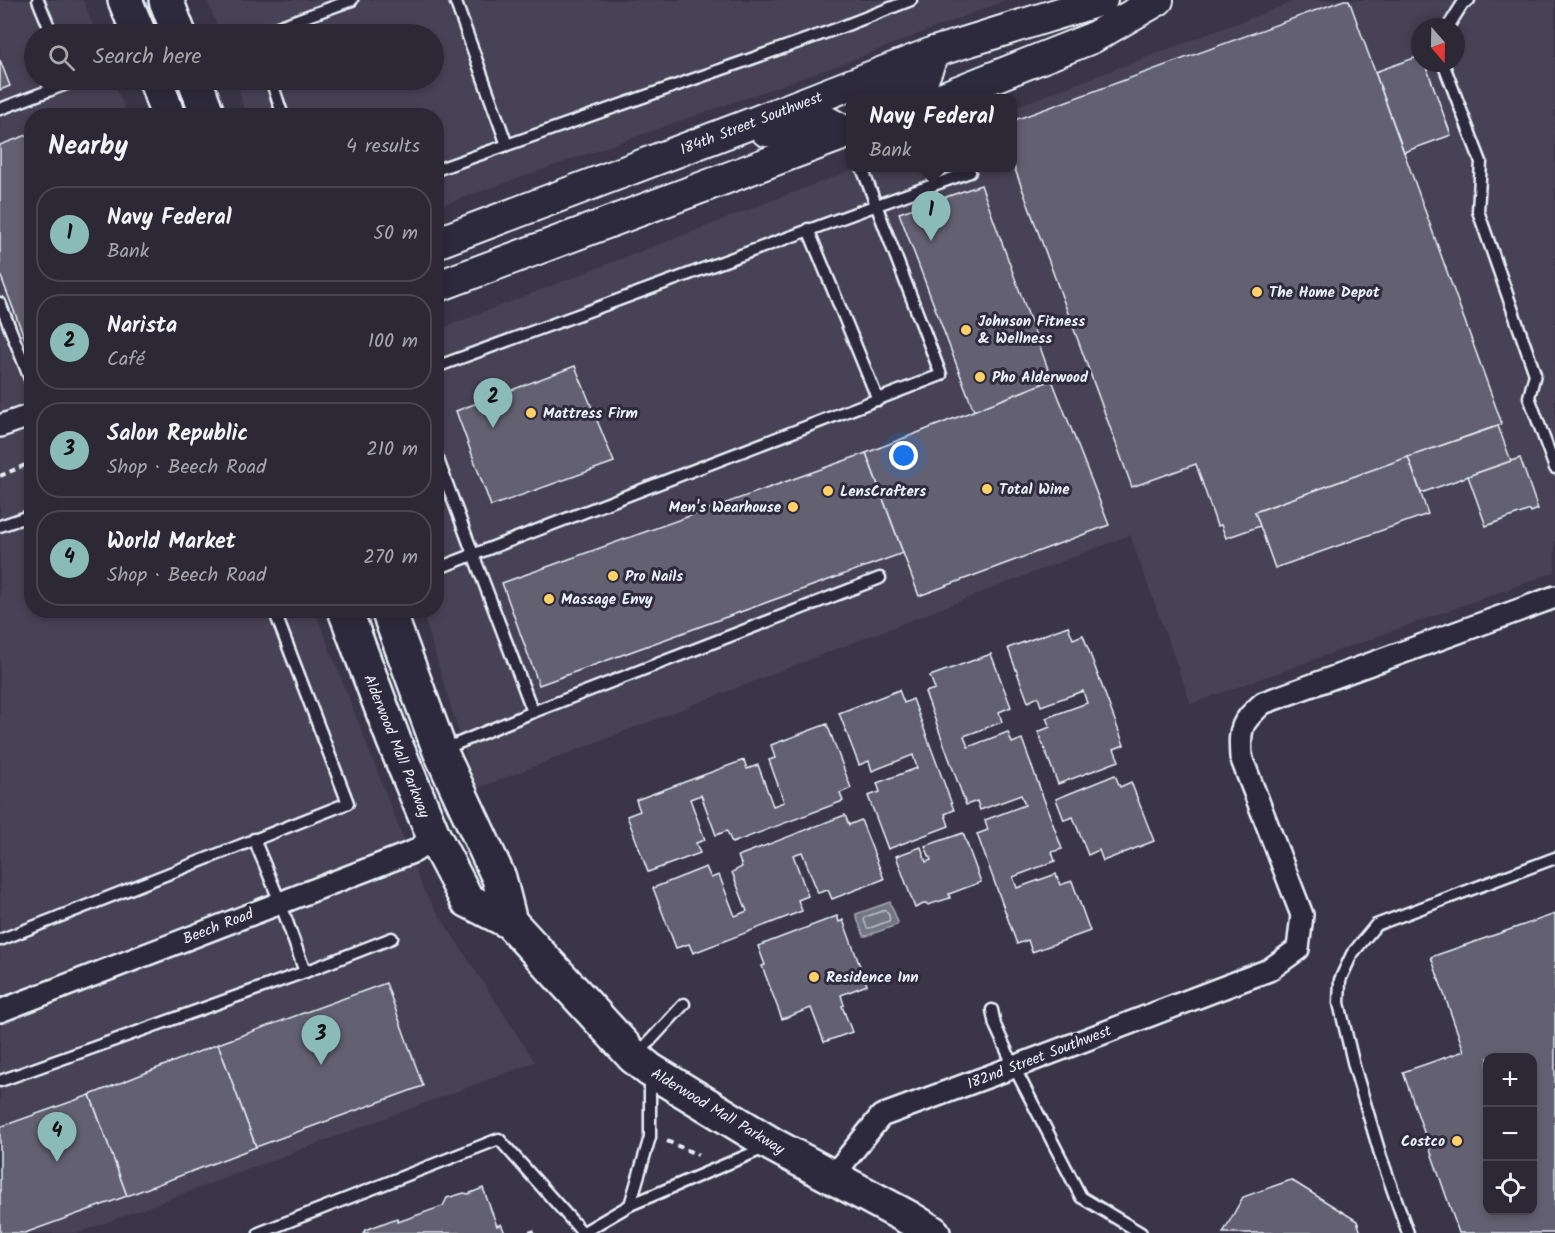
<!DOCTYPE html>
<html lang="en">
<head>
<meta charset="utf-8">
<style>
	body { margin:0; font-family:Kalam,sans-serif; background:#383442; color:#f1f3f6 }
	.controls { position:absolute; right:18px; bottom:18px; display:grid; overflow:hidden; border-radius:12px; box-shadow:0 3px 9px #0003 }
	.controls button { width:54px; height:54px; display:grid; place-items:center; padding:0; border:0; border-bottom:2px solid #484451; background:#2c2836; color:#f1f3f6; font:30px sans-serif }
	.compass { position:absolute; left:1411px; top:18px; width:54px; height:54px; border-radius:50%; background:#2c2836; box-shadow:0 3px 9px #0003; rotate:160deg }
	.you { position:absolute; left:904px; top:456px; width:21px; height:21px; margin:-15px; border:4px solid #fff; border-radius:50%; background:#1a73e8; box-shadow:0 0 0 9px #1a73e833 }
	.badge { display:grid; place-items:center; width:39px; height:39px; border-radius:50%; background:#8bbbb9; color:#111; font-size:20px; font-weight:700 }
	.pin { position:absolute; translate:-50% -50px; filter:drop-shadow(0 2px 3px #0008) }
	.pin::after { content:''; position:absolute; top:32px; width:21px; height:18px; background:inherit; clip-path:polygon(0 0,100% 0,50% 100%) }
	.popup { position:absolute; left:846px; top:94px; width:171px; height:78px; box-sizing:border-box; display:grid; place-content:center; border-radius:12px; background:#2c2836; filter:drop-shadow(0 2px 4px #0005); font-size:20px; white-space:nowrap; color:#a6a6ad }
	.popup b { font-size:22px; color:#f1f3f6 }
	.popup::after { content:''; position:absolute; left:50%; top:100%; margin-left:-12px; border:12px solid transparent; border-top-color:#2c2836 }
	.list { margin:0; padding:0; list-style:none }
	h2 { display:flex; justify-content:space-between; align-items:center; height:78px; margin:0; padding:0 24px; font-size:26px }
	h2 small { font-size:20px; font-weight:400; color:#a6a6ad }
	.list li { display:grid; grid-template-columns:39px 1fr auto; gap:18px; align-items:center; box-sizing:border-box; height:96px; margin:0 12px 12px; padding:0 12px; border:2px solid #484451; border-radius:24px }
	.list b { display:block; font-size:22px; white-space:nowrap }
	.list p { margin:0; font-size:20px; white-space:nowrap; color:#a6a6ad }
	.list em { font-size:20px; font-style:normal; color:#a6a6ad }
	.icon { flex:none; width:33px; height:33px; fill:none; stroke:currentColor; stroke-width:2; stroke-linecap:round; stroke-linejoin:round }
	.map { position:relative; flex:none; width:1555px; height:1233px; overflow:hidden }
	.search { position:absolute; background:#2c2836; box-shadow:0 3px 9px #0003; left:24px; top:24px; width:420px; height:66px; display:flex; align-items:center; gap:15px; box-sizing:border-box; padding:0 21px; border-radius:33px; color:#a6a6ad; font-size:22px }
	.panel { position:absolute; background:#2c2836; box-shadow:0 3px 9px #0003; left:24px; top:108px; width:420px; height:510px; border-radius:24px }
	.map>svg:first-child { display:block }
	.built { fill:#464354; fill-rule:evenodd }
	.water { fill:#737482; stroke:#a2a6b1; stroke-width:1.5 }
	.lines { fill:none; stroke-linecap:round; stroke-linejoin:round }
	.shore { stroke:#b9bfc9; stroke-width:1.5 }
	.building { fill:#636171; stroke:#e8f1f8; stroke-width:1.5; fill-rule:evenodd }
	.lane-casing { stroke:#e8f1f8; stroke-width:15 }
	.street-casing { stroke:#e8f1f8; stroke-width:26 }
	.secondary-casing { stroke:#e8f1f8; stroke-width:34 }
	.primary-casing { stroke:#e8f1f8; stroke-width:38 }
	.path { stroke:#e8f1f8; stroke-width:4; stroke-dasharray:6 4.5; stroke-linecap:butt }
	.lane { stroke:#2f2a3d; stroke-width:10 }
	.street { stroke:#2f2a3d; stroke-width:21 }
	.secondary { stroke:#2f2a3d; stroke-width:30 }
	.primary { stroke:#2f2a3d; stroke-width:33 }
	.poi-dot { fill:#ffd166; stroke:#2f2a3d; stroke-width:2 }
	.labels { text-anchor:middle; stroke-width:6; stroke-linejoin:round; paint-order:stroke }
	.street-label { font-size:15px; fill:#e8f1f8; stroke:#2f2a3d }
	.poi-label { font-size:15px; font-weight:bold; fill:#e8f1f8; stroke:#2f2a3d; text-anchor:start }
</style>
</head>
<body>
<div class="map">
<svg width="1555" height="1233" viewBox="0 0 1555 1233">
	<rect width="100%" height="100%" fill="#3a3648"/>
	<filter id="ink" filterUnits="userSpaceOnUse"><feTurbulence type="fractalNoise" baseFrequency=".0167" numOctaves="2"/><feDisplacementMap in="SourceGraphic" scale="12" xChannelSelector="R" yChannelSelector="G"/><feConvolveMatrix kernelMatrix="1 2 1 2 8 2 1 2 1" color-interpolation-filters="sRGB"/></filter>
	<g filter="url(#ink)">
		<g class="built">
			<polygon points="0,0 83,0 96,34 34,34 34,80 113,80 127,115 32,116 32,610 315,611 424,892 535,1062 78,1233 0,1233"/>
			<polygon points="207,0 1006,0 847,62 437,207 436,116 247,115 235,80 434,80 434,34 220,34"/>
			<path d="M1298,0H1555V572L1191,704L1130,535L476,789L422,611L436,610L437,330L857,168H1012V108ZM1420,27H1456V63H1420Z"/>
		</g>
		<polygon class="water" points="890,902 898,922 897,925 866,936 864,936 856,916 856,914"/>
		<g class="lines">
			<path class="shore" d="M885,910C888,912 891,918 889,921L870,928H867L864,920L865,917Z"/>
		</g>
		<g class="building">
			<polygon points="1344,0 1349,0 1502,424 1255,512 1260,526 1226,538 1221,525 1217,526 1196,464 1132,487 1012,161 1012,121"/>
			<polygon points="1420,56 1420,63 1425,63 1451,135 1404,152 1375,72"/>
			<polygon points="0,60 10,86 0,90"/>
			<polygon points="32,133 32,349 29,350 0,274 0,145"/>
			<polygon points="981,185 1052,380 974,411 899,213"/>
			<polygon points="575,366 614,462 491,506 456,411"/>
			<polygon points="1052,380 1109,525 919,596 866,453"/>
			<polygon points="1498,426 1511,461 1421,493 1408,457"/>
			<polygon points="866,453 903,553 539,685 502,583"/>
			<polygon points="1408,457 1428,514 1275,568 1255,512"/>
			<polygon points="1520,458 1538,509 1531,512 1530,510 1486,526 1468,476"/>
			<polygon points="1068,626 1073,639 1083,635 1124,745 1114,749 1119,761 1058,784 1038,732 1050,727 1046,718 1087,703 1083,691 1041,706 1038,697 1028,702 1008,648"/>
			<polygon points="991,654 1011,707 999,712 1002,722 964,736 968,747 1008,732 1012,743 1022,739 1062,849 1052,852 1055,861 1013,877 1017,888 1056,874 1060,885 1072,881 1090,931 1032,952 1028,940 1017,944 977,834 988,830 985,820 1025,805 1021,795 980,810 977,801 966,805 925,692 935,689 930,676"/>
			<polygon points="899,690 904,703 913,699 954,810 945,814 949,826 888,849 868,796 880,792 877,783 917,768 913,755 872,771 869,761 859,765 839,713"/>
			<polygon points="827,724 851,788 840,793 843,801 732,843 727,831 716,835 701,795 690,799 705,840 696,843 700,853 648,872 627,816 640,811 636,800 744,760 747,769 758,765 773,806 784,802 769,760 775,758 771,745"/>
			<polygon points="1115,775 1120,787 1131,782 1154,841 1103,861 1099,850 1088,855 1073,817 1064,820 1056,799"/>
			<polygon points="845,815 849,825 861,820 884,879 832,899 828,890 818,893 802,852 793,855 808,896 798,900 802,911 693,953 689,944 676,948 653,888 706,867 711,878 719,875 735,916 747,911 732,872 742,867 738,856"/>
			<polygon points="963,833 981,882 949,894 950,898 928,905 926,903 915,908 896,856 921,847 926,862 931,860 925,846"/>
			<path d="M1555,914V1233H1459L1403,1072L1464,1051L1431,957ZM1488,1058H1532V1210H1488Z"/>
			<polygon points="837,916 839,922 843,920 867,985 841,995 844,1005 842,1006 852,1032 824,1042 811,1008 782,1019 762,966 765,965 758,946"/>
			<polygon points="386,983 423,1086 256,1147 218,1044"/>
			<polygon points="218,1044 256,1147 127,1196 90,1095"/>
			<polygon points="90,1095 127,1196 25,1233 0,1233 0,1127"/>
			<polygon points="1291,1180 1357,1221 1361,1233 1223,1233 1243,1197"/>
			<polygon points="483,1188 497,1226 501,1224 505,1233 363,1233 365,1230 397,1218 398,1222 443,1206 447,1198 464,1193 468,1194"/>
		</g>
		<g class="lines">
			<defs>
				<g id="lane">
					<polyline points="38,0 52,34"/>
					<polyline points="455,0 507,145"/>
					<polyline points="1448,27 1463,3 1469,0"/>
					<polyline points="258,34 352,0"/>
					<polyline points="1443,63 1481,162 1478,211 1535,374 1529,397 1555,468"/>
					<polyline points="271,80 283,116"/>
					<polyline points="0,109 77,80"/>
					<polyline points="436,170 839,28 911,0"/>
					<polyline points="808,229 878,400"/>
					<polyline points="0,303 32,384"/>
					<polyline points="436,367 877,205 970,172"/>
					<polyline points="436,454 473,554 533,712 442,750"/>
					<polyline points="0,526 32,515"/>
					<polyline points="436,569 941,375 862,168"/>
					<polyline points="533,712 880,578"/>
					<polyline points="254,839 280,902 305,972"/>
					<polyline points="0,940 348,803 274,610"/>
					<polyline points="992,1010 995,1025 1014,1067 1081,1197 1141,1233"/>
					<polyline points="637,1055 684,1004"/>
					<polyline points="0,1081 305,972 392,938"/>
					<polyline points="630,1205 650,1137 650,1077"/>
					<polyline points="259,1233 499,1139 583,1233"/>
					<polyline points="582,1233 630,1205 767,1147"/>
					<polyline points="1408,1233 1381,1157 1354,1066 1339,1003 1340,980 1352,954 1376,925 1555,858"/>
				</g>
				<g id="street">
					<polyline points="0,426 32,415"/>
					<polyline points="0,1011 415,851 434,837"/>
					<path d="M832,1177L881,1116L1014,1067L1269,970L1298,949L1302,915L1241,757C1239,727 1241,723 1263,703L1555,597"/>
				</g>
				<g id="secondary">
					<polyline points="878,98 921,81 924,77 934,52"/>
					<polyline points="941,98 1092,38 1158,0"/>
					<polyline points="766,131 783,132 821,120 826,121 848,133"/>
					<polyline points="436,243 742,127 934,52 1102,0"/>
					<polyline points="436,287 850,132"/>
				</g>
				<g id="primary">
					<polyline points="125,0 139,34"/>
					<polyline points="166,0 179,34"/>
					<polyline points="156,80 168,116"/>
					<polyline points="195,80 208,116"/>
					<polyline points="345,610 394,741 434,837 467,900 510,922 634,1057 650,1070 773,1145 909,1218 933,1233"/>
					<polyline points="388,610 440,751 499,878 510,922"/>
				</g>
			</defs>
			<use href="#lane" class="lane-casing"/>
			<use href="#street" class="street-casing"/>
			<use href="#secondary" class="secondary-casing"/>
			<use href="#primary" class="primary-casing"/>
			<g class="path">
				<polyline points="0,476 32,462"/>
				<polyline points="667,1141 698,1155"/>
				<polyline points="529,1233 538,1230"/>
			</g>
			<use href="#lane" class="lane"/>
			<use href="#street" class="street"/>
			<use href="#secondary" class="secondary"/>
			<use href="#primary" class="primary"/>
		</g>
	</g>
	<g class="poi-dot">
		<circle cx="1257" cy="292" r="6"/>
		<circle cx="966" cy="330" r="6"/>
		<circle cx="980" cy="377" r="6"/>
		<circle cx="531" cy="413" r="6"/>
		<circle cx="987" cy="489" r="6"/>
		<circle cx="828" cy="491" r="6"/>
		<circle cx="793" cy="507" r="6"/>
		<circle cx="613" cy="576" r="6"/>
		<circle cx="549" cy="599" r="6"/>
		<circle cx="814" cy="977" r="6"/>
		<circle cx="1457" cy="1141" r="6"/>
	</g>
	<g class="labels">
		<g class="street-label">
			<text transform="translate(751 123) rotate(-21)" y="5">184th Street Southwest</text>
			<text transform="translate(397 746) rotate(68)" y="5">Alderwood Mall Parkway</text>
			<text transform="translate(218 926) rotate(-21)" y="5">Beech Road</text>
			<text transform="translate(1039 1057) rotate(-21)" y="5">182nd Street Southwest</text>
			<text transform="translate(718 1111) rotate(31)" y="5">Alderwood Mall Parkway</text>
		</g>
		<g class="poi-label">
			<text x="1269" y="297">The Home Depot</text>
			<text x="978" y="326">Johnson Fitness<tspan x="978" dy="17">&amp; Wellness</tspan></text>
			<text x="992" y="382">Pho Alderwood</text>
			<text x="543" y="418">Mattress Firm</text>
			<text x="999" y="494">Total Wine</text>
			<text x="840" y="496">LensCrafters</text>
			<text x="781" y="512" text-anchor="end">Men's Wearhouse</text>
			<text x="625" y="581">Pro Nails</text>
			<text x="561" y="604">Massage Envy</text>
			<text x="826" y="982">Residence Inn</text>
			<text x="1445" y="1146" text-anchor="end">Costco</text>
		</g>
	</g>
</svg>
<div class="controls">
<button>+</button>
<button>−</button>
<button><svg class="icon" aria-label="locate" viewBox="0 0 24 24"><circle cx="12" cy="12" r="6"/><path d="M12 2v4M12 18v4M2 12h4M18 12h4"/></svg></button>
</div>
<svg class="compass" viewBox="-18 -18 36 36"><path d="M0-13l5 13h-10z" fill="#e53935"/><path d="M0 13l5-13h-10z" fill="#a6a6ad"/></svg>
<div class="you"></div>
<div class="pin badge" style="left:931px;top:241px">1</div>
<div class="popup"><b>Navy Federal</b>Bank</div>
<div class="pin badge" style="left:493px;top:428px">2</div>
<div class="pin badge" style="left:321px;top:1065px">3</div>
<div class="pin badge" style="left:57px;top:1162px">4</div>
<div class="search"><svg class="icon" aria-label="search" viewBox="0 0 24 24"><circle cx="10" cy="10" r="6"/><path d="M15 15l6 6"/></svg>Search here</div>
<section class="panel">
<h2>Nearby<small>4 results</small></h2>
<ul class="list">
<li><span class="badge">1</span><div><b>Navy Federal</b><p>Bank</p></div><em>50 m</em></li>
<li><span class="badge">2</span><div><b>Narista</b><p>Café</p></div><em>100 m</em></li>
<li><span class="badge">3</span><div><b>Salon Republic</b><p>Shop · Beech Road</p></div><em>210 m</em></li>
<li><span class="badge">4</span><div><b>World Market</b><p>Shop · Beech Road</p></div><em>270 m</em></li>
</ul>
</section>
</div>
</body>
</html>
